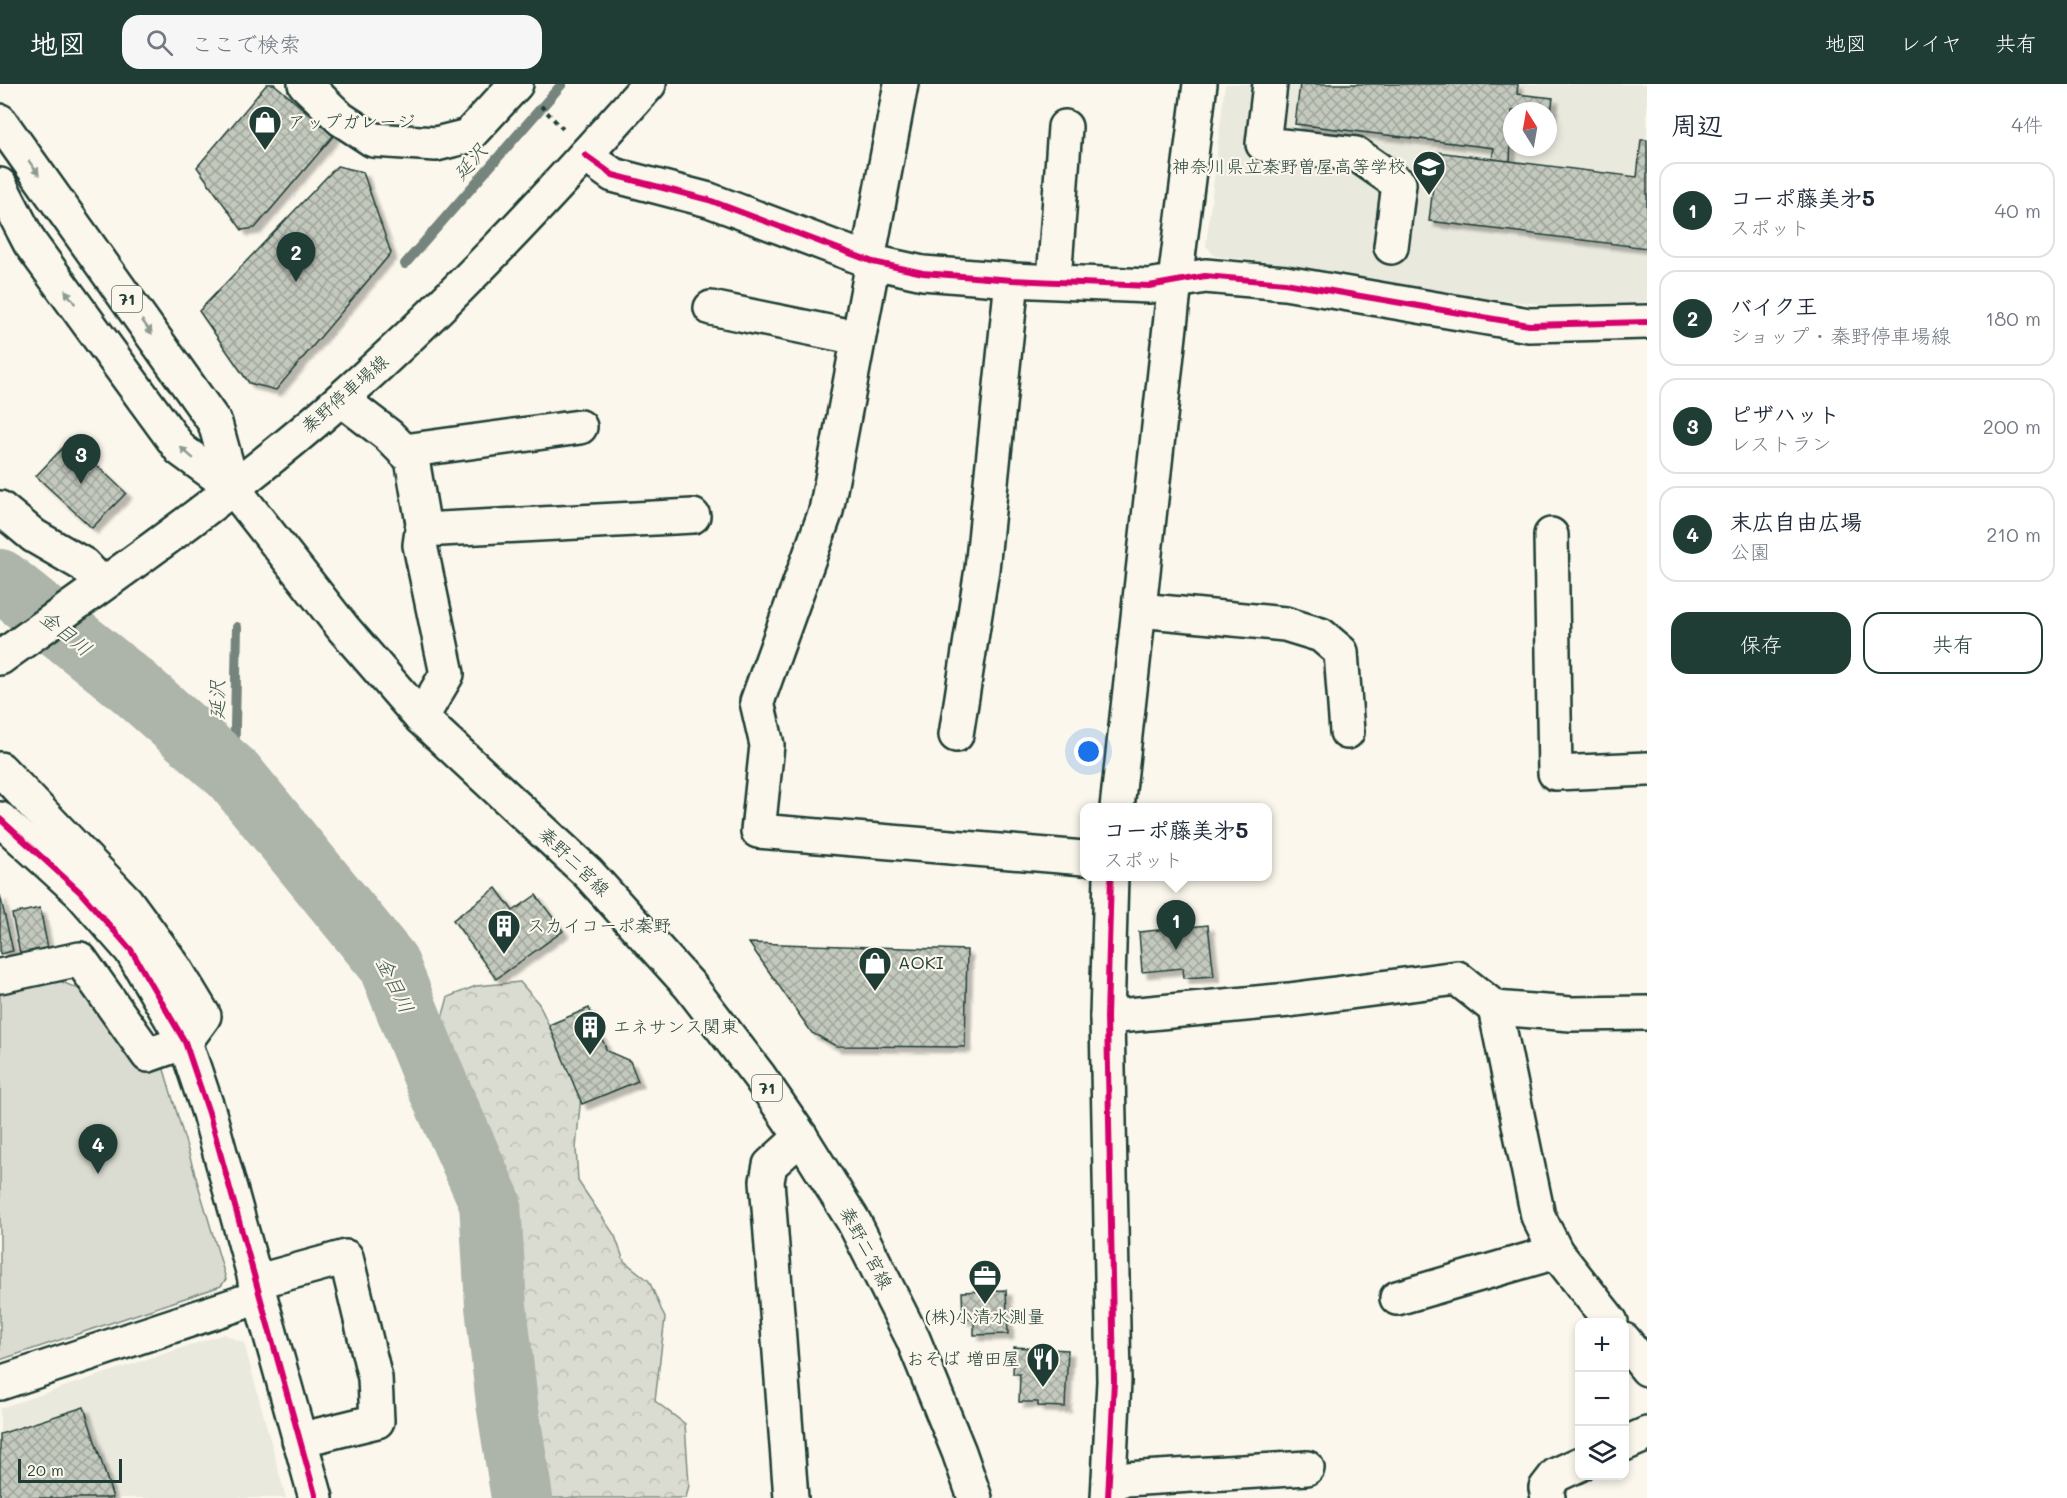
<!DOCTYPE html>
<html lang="ja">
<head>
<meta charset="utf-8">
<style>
	body { margin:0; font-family:Mali,"Klee One",sans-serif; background:#f6f6f7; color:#1f2937 }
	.controls { position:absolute; right:18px; bottom:18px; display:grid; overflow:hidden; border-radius:12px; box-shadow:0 3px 9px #0003 }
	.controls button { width:54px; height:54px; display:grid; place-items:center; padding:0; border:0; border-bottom:2px solid #e0e1e3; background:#fff; color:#1f2937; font:30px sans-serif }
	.compass { position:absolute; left:1503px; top:18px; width:54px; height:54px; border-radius:50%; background:#fff; box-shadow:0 3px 9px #0003; rotate:349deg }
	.scale { position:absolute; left:18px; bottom:15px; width:104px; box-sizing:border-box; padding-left:6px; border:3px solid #1f3d34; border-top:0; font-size:16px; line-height:21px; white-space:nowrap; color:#1f3d34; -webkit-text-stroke:4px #fbf7ec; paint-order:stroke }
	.you { position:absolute; left:1089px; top:668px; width:21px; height:21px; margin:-15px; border:4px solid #fff; border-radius:50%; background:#1a73e8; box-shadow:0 0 0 9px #1a73e833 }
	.badge { display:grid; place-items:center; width:39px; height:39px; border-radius:50%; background:#1f3d34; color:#fff; font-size:20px; font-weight:700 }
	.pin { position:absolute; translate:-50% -50px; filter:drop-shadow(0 2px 3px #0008) }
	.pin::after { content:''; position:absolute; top:32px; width:21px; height:18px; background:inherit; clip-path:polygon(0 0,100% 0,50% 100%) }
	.popup { position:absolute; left:1080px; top:719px; width:192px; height:78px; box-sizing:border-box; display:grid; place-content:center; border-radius:12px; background:#fff; filter:drop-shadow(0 2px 4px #0005); font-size:20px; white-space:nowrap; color:#747a83 }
	.popup b { font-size:22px; color:#1f2937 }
	.popup::after { content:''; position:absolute; left:50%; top:100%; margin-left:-12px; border:12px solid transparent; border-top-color:#fff }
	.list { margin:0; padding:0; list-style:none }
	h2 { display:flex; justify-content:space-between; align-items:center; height:78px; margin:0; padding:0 24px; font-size:26px }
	h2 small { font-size:20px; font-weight:400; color:#747a83 }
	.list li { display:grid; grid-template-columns:39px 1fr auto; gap:18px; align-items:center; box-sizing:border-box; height:96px; margin:0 12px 12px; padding:0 12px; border:2px solid #e0e1e3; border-radius:18px }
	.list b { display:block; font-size:22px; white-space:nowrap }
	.list p { margin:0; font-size:20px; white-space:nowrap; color:#747a83 }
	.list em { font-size:20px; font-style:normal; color:#747a83 }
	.actions { display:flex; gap:12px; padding:18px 24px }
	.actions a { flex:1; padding:14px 0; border:2px solid #1f3d34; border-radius:18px; text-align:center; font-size:21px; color:#1f3d34 }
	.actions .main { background:#1f3d34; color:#fff }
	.icon { flex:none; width:33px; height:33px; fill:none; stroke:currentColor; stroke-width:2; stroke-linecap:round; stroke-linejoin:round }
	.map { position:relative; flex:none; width:1647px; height:1414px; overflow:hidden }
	header { display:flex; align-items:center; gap:36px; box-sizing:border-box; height:84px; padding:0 30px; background:#1f3d34; color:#fff }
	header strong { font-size:28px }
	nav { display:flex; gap:33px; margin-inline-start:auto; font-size:21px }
	.search { width:420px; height:54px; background:#f6f6f7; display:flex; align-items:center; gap:15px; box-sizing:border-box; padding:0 21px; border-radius:18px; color:#747a83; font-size:22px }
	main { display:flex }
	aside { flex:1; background:#fff }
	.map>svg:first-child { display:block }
	.built { fill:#eae9de; fill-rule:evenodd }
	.forest { fill:url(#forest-crowns); stroke:#7d8c82; stroke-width:1.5 }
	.park { fill:#dbdcd1; stroke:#7d8c82; stroke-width:1.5 }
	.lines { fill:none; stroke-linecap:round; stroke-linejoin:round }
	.stream { stroke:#74847b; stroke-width:10 }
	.river { stroke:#adb4aa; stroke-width:62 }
	.building { fill:url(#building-cross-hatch); stroke:#1f3d34; stroke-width:1.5; filter:url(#shadow) }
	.minor-casing { stroke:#1f3d34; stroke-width:38 }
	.major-casing { stroke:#1f3d34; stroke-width:38 }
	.path { stroke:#1f3d34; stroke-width:4; stroke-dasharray:4.5 4.5; stroke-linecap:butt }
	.minor { stroke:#fbf7ec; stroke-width:33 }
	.major { stroke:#fbf7ec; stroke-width:33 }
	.cycleway-casing { stroke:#fbf7ec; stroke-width:10 }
	.cycleway { stroke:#d6006c; stroke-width:6 }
	.oneway { fill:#8d9a90 }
	.labels { text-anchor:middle; stroke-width:4.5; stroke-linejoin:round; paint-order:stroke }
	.shield { fill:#fbf7ec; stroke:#61756b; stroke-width:1.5 }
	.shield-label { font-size:16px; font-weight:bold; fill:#1f3d34 }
	.poi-label { font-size:18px; fill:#1f3d34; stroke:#fbf7ec; text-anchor:start }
	.street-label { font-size:18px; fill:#1f3d34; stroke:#fbf7ec }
	.water-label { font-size:20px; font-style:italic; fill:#425b52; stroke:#fbf7ec }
</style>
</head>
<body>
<header>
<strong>地図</strong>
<div class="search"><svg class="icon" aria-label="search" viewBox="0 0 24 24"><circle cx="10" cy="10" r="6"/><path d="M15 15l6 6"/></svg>ここで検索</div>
<nav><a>地図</a><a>レイヤ</a><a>共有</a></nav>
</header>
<main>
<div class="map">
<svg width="1647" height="1414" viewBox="0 0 1647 1414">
	<defs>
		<pattern id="forest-crowns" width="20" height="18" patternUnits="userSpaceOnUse" patternTransform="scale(1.5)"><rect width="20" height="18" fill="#dbdcd1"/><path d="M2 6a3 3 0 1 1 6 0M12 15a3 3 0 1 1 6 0" fill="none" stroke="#bcbeb4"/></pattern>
		<pattern id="building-cross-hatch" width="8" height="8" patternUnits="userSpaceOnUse" patternTransform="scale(1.5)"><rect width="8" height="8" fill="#c4c9be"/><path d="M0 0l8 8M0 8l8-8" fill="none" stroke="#9fa49b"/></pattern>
		<filter id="shadow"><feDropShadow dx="5.5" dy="5.5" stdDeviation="1.5" flood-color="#0004"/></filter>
	</defs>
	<rect width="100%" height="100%" fill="#fbf7ec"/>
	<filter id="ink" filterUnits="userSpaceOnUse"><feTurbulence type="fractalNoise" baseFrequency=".0167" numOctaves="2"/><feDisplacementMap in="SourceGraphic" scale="12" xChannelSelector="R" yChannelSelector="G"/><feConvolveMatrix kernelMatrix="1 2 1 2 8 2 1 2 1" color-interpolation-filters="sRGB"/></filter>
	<g filter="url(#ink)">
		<g class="built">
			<path d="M1225,0H1647V218L1626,221L1560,222L1478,214L1276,179L1215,172L1206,162ZM1512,27H1548V63H1512Z"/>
			<polygon points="224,1250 244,1259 286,1414 0,1414 0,1324"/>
		</g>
		<polygon class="forest" points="520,898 539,920 581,1011 576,1064 578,1097 615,1152 624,1177 649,1197 665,1234 655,1317 685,1340 689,1401 686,1414 548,1414 534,1400 499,1352 487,1306 513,1264 511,1211 523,1189 509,1167 479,1134 473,1113 492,1076 470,1058 466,1034 459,1017 446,994 439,945 448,913 476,902"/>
		<polygon class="park" points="55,895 86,908 137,985 163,982 226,1195 221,1202 0,1276 0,907"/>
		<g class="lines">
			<g class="stream">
				<polyline points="405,180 562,0"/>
				<polyline points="234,691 237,543"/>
			</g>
			<polyline class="river" points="0,496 134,603 234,691 388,879 437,1000 490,1118 496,1222 507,1319 522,1414"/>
		</g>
		<g class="building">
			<polygon points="267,0 274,0 334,51 255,144 242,146 197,83"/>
			<polygon points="1300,0 1518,0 1517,10 1553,14 1550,36 1548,36 1548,27 1512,27 1510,78 1492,75 1494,64 1295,40"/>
			<polygon points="1641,56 1647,56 1647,164 1429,137 1437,68 1637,93"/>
			<polygon points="337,82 363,88 391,169 276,306 249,299 199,227"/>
			<polygon points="70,356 126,409 92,444 36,392"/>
			<polygon points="496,804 513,827 536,811 563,847 496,895 453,836"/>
			<polygon points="0,811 13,867 0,870"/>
			<polygon points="40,824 48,865 20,870 12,830"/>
			<polygon points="1208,841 1214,892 1184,894 1183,884 1142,888 1139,848"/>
			<polygon points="749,859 967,866 965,963 836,962 812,949"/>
			<polygon points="589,924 607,967 630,977 638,997 582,1020 549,941"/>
			<polygon points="1006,1206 1008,1250 974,1251 974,1235 963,1235 962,1208"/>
			<polygon points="1014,1263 1068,1266 1065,1323 1038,1322 1038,1318 1019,1318 1020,1290 1013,1290"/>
			<polygon points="84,1323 113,1414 0,1414 0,1350"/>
		</g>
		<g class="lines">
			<defs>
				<g id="minor">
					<polyline points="305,0 341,35 373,56 436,60 468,52 516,0"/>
					<polyline points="901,0 870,165 873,178 826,427 757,618 767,661 758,747 1084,774"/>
					<polyline points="1270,0 1263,60 1356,70 1399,100 1391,163"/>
					<polyline points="585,71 613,91 709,116 873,178 923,189 1012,196 1149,202 1205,192 1285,199 1529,241 1647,238"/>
					<polyline points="1054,197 1065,43"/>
					<polyline points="711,224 858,254"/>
					<polyline points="341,315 388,351 412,375 423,439 420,461 447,590 421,634"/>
					<polyline points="404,367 580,343"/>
					<polyline points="0,424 34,452 84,481 102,500"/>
					<polyline points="422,446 693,432"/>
					<polyline points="1551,451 1555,689 1647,685"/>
					<polyline points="1139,526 1285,540 1321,551 1341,568 1347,648"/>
					<polyline points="956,651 982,485 1012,196"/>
					<polyline points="0,685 126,817 175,884 204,932 185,958 148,971 80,875 0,892"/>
					<polyline points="1117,724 1175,197 1200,0"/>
					<polyline points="0,735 80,808 131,866 185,958 209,1029 316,1414"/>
					<polyline points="1495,924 1538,1132 1556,1168 1611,1238"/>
					<polyline points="1107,933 1289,916 1457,894 1495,924 1571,930 1647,929"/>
					<polyline points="255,1198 346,1173 375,1294 377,1337 299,1356"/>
					<polyline points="1397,1214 1556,1168"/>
					<polyline points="1624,1256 1647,1285"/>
					<polyline points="0,1299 259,1213"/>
					<polyline points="1624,1360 1647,1350"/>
					<polyline points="1109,1396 1307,1384"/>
					<polyline points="791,1414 767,1097 770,1081 801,1053"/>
					<polyline points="1108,1414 1114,1297 1107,933 1111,792"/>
					<polyline points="1548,1414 1546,1404 1556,1391 1580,1380"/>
				</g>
				<g id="major">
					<polyline points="0,37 215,339 233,404"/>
					<polyline points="0,101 30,159 181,366 233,404 343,544 421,634 588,789 690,902 759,992 801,1053 854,1138 913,1255 959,1368 975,1414"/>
					<path d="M0,574C116,491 235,409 342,314C452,217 552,109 649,0"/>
				</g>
			</defs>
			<use href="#minor" class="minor-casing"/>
			<use href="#major" class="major-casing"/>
			<polyline class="path" points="541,22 563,45"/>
			<use href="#minor" class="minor"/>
			<use href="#major" class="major"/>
			<defs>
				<g id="cycleway">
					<polyline points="585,71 613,91 709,116 873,178 923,189 1012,196 1149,202 1205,192 1285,199 1529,241 1647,238"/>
					<polyline points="0,735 80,808 131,866 185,958 209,1029 316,1414"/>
					<polyline points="1108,1414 1114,1297 1107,933 1111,792"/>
				</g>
			</defs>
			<use href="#cycleway" class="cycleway-casing"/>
			<use href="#cycleway" class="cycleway"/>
		</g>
		<defs><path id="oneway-solid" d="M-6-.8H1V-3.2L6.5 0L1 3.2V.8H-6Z" transform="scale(1.5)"/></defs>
		<g class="oneway">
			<use href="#oneway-solid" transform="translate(34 84) rotate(54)"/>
			<use href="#oneway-solid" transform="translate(70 213) rotate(-126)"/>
			<use href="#oneway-solid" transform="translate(147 243) rotate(54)"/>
			<use href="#oneway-solid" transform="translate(187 369) rotate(-139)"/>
		</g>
	</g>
	<defs>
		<symbol id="shop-pin" viewBox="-11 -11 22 30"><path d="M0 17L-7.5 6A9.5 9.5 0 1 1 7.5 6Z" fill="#1f3d34" stroke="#fbf7ec"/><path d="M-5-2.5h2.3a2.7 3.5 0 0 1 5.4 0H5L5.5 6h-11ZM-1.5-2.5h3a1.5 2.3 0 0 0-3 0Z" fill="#fff"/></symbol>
		<symbol id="school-pin" viewBox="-11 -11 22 30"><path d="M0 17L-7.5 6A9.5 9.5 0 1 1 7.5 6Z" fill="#1f3d34" stroke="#fbf7ec"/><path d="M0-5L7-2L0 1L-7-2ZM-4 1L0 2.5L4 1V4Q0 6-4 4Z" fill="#fff"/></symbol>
		<symbol id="building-pin" viewBox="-11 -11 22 30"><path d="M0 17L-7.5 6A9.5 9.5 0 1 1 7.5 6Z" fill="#1f3d34" stroke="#fbf7ec"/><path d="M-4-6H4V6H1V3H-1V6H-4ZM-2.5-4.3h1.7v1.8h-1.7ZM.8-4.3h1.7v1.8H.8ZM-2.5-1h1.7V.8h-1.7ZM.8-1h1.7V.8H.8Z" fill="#fff"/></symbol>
		<symbol id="office-pin" viewBox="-11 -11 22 30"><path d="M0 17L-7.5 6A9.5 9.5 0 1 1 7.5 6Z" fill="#1f3d34" stroke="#fbf7ec"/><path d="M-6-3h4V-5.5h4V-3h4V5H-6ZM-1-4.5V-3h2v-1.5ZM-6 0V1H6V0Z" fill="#fff"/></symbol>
		<symbol id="restaurant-pin" viewBox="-11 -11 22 30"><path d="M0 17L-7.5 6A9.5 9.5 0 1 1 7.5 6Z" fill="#1f3d34" stroke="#fbf7ec"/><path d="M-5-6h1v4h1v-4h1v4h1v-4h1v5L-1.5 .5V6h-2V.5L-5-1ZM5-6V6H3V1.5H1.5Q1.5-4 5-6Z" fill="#fff"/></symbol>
	</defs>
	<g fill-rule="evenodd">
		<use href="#shop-pin" x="246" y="19" width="38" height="52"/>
		<use href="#school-pin" x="1410" y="64" width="38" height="52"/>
		<use href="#building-pin" x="485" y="823" width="38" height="52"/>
		<use href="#shop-pin" x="856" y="860" width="38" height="52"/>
		<use href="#building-pin" x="571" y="924" width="38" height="52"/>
		<use href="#office-pin" x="966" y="1173" width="38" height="52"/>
		<use href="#restaurant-pin" x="1024" y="1256" width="38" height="52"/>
	</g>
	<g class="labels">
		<g class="shield">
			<rect x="112" y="202" width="30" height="26" rx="4.5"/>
			<rect x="752" y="991" width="30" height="26" rx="4.5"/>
		</g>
		<g class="shield-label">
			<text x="127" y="221">71</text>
			<text x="767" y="1010">71</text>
		</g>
		<g class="poi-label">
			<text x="288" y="44">アップガレージ</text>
			<text x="1406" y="89" text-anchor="end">神奈川県立秦野曽屋高等学校</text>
			<text x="527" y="848">スカイコーポ秦野</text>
			<text x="898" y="885">AOKI</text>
			<text x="613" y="949">エネサンス関東</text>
			<text x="985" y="1239" text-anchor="middle">(株)小清水測量</text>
			<text x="1020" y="1281" text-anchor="end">おそば 増田屋</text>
		</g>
		<g class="street-label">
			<text transform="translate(345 310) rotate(-41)" y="6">秦野停車場線</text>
			<text transform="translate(574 778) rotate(44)" y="6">秦野二宮線</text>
			<text transform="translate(866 1164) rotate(62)" y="6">秦野二宮線</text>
		</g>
		<g class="water-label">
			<text transform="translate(470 78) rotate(-49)" y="7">延沢</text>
			<text transform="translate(66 549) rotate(39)" y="7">金目川</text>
			<text transform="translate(217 616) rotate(-89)" y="7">延沢</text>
			<text transform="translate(395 901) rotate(64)" y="7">金目川</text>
		</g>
	</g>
</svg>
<div class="controls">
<button>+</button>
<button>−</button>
<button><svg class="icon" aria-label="layers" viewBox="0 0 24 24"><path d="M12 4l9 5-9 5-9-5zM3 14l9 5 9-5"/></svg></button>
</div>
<svg class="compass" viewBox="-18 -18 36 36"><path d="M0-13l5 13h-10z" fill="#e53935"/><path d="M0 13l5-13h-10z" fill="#747a83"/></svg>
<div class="scale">20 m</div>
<div class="you"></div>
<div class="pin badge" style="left:1176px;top:866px">1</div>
<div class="popup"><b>コーポ藤美㐧5</b>スポット</div>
<div class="pin badge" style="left:296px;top:198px">2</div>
<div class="pin badge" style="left:81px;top:400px">3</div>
<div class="pin badge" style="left:98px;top:1090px">4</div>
</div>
<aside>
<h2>周辺<small>4件</small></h2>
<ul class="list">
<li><span class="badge">1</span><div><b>コーポ藤美㐧5</b><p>スポット</p></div><em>40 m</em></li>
<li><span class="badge">2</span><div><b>バイク王</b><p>ショップ · 秦野停車場線</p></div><em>180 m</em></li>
<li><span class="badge">3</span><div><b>ピザハット</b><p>レストラン</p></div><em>200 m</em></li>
<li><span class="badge">4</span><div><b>末広自由広場</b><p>公園</p></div><em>210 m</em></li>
</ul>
<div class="actions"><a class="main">保存</a><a>共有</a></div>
</aside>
</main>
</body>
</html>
